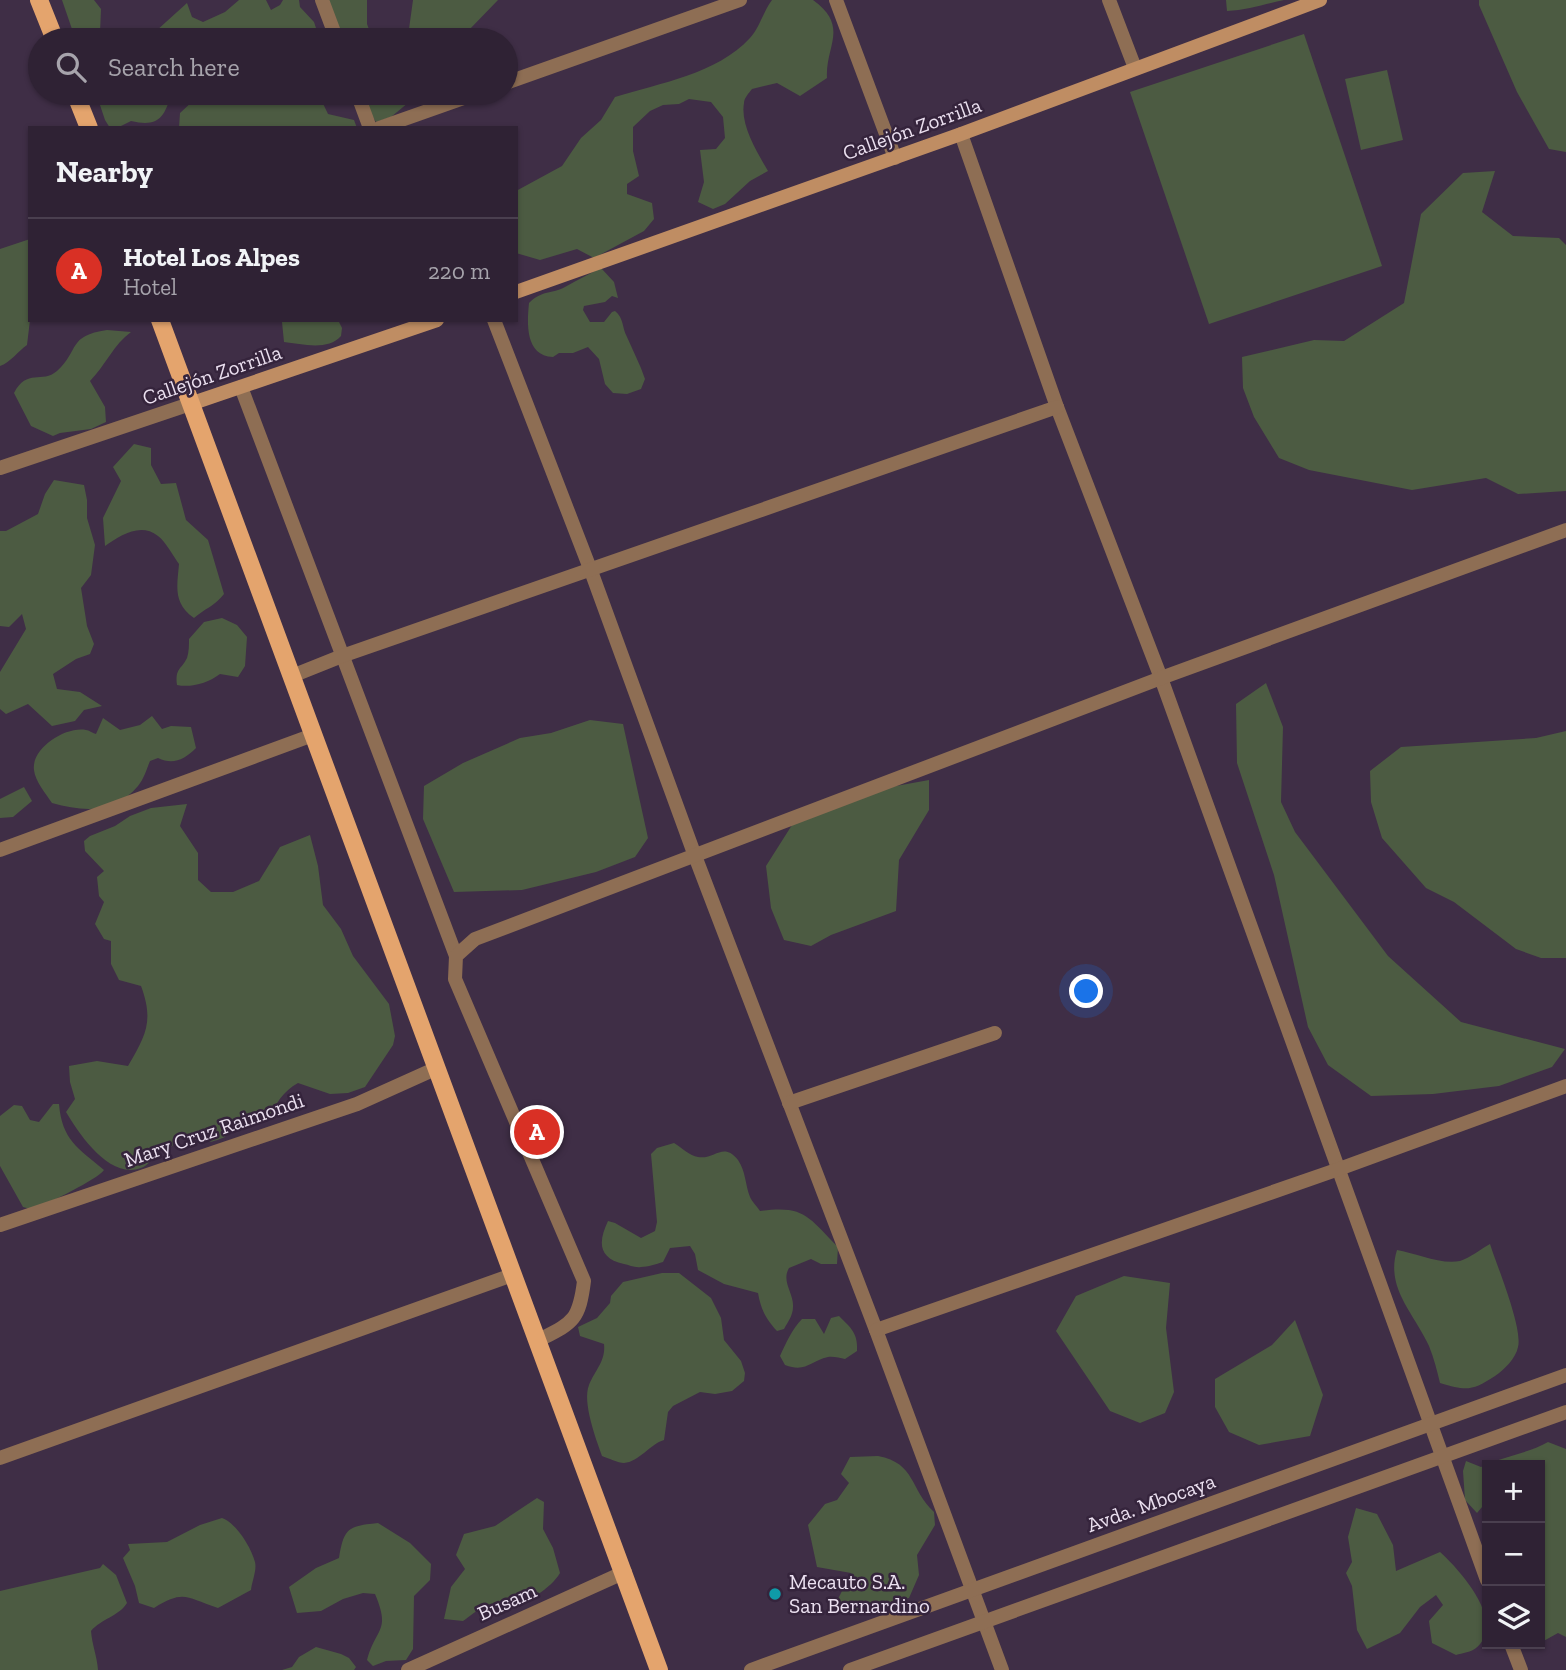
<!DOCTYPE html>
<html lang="en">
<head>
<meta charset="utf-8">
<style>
	body { margin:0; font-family:"Zilla Slab",serif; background:#3b2f40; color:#f1f3f6 }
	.controls { position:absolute; right:21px; bottom:21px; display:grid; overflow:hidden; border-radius:0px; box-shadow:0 2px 5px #0004 }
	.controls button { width:63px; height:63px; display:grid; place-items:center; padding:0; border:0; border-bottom:2px solid #4a3f4f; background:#2f2234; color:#f1f3f6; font:35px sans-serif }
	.you { position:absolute; left:1087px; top:992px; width:24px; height:24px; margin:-18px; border:5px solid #fff; border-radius:50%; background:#1a73e8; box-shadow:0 0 0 10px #1a73e833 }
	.badge { display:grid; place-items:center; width:46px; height:46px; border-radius:50%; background:#d93025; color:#fff; font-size:23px; font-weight:700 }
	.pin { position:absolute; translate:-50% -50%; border:4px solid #fff; box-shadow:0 2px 7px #0006 }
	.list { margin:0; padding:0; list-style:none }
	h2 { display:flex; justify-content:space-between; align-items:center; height:91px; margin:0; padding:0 28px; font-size:30px }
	h2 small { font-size:23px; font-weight:400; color:#a7a4ac }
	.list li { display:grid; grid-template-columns:46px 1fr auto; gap:21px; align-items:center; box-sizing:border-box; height:105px; padding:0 28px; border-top:2px solid #4a3f4f }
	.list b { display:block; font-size:26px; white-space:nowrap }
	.list p { margin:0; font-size:23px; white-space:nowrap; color:#a7a4ac }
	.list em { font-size:23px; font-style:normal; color:#a7a4ac }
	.icon { flex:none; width:38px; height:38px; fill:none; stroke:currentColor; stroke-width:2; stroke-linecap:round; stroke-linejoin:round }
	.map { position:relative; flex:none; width:1566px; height:1670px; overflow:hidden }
	.search { position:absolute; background:#2f2234; box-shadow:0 2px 5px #0004; left:28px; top:28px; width:490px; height:77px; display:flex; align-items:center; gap:18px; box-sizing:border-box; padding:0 24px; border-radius:38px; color:#a7a4ac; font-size:26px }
	.panel { position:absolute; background:#2f2234; box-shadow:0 2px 5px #0004; left:28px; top:126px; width:490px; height:196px; border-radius:0px }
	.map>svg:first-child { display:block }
	.green { fill:#4c5b42 }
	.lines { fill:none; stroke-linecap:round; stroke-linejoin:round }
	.street { stroke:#8e6e54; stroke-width:14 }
	.secondary { stroke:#bf8d63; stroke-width:14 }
	.primary { stroke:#e4a46d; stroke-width:18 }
	.culture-dot { fill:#0f9aa8; stroke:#35243c; stroke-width:2.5 }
	.labels { text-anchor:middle; stroke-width:5; stroke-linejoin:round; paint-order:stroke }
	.street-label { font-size:21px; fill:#ebe0f0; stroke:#35243c }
	.poi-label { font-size:21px; fill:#ebe0f0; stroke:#35243c; text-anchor:start }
</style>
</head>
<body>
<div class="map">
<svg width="1566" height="1670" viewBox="0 0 1566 1670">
	<rect width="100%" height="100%" fill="#3f2e46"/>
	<g class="green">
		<polygon points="62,0 94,0 101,9 100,33 74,35"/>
		<polygon points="239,0 266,0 271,10 280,5 283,0 299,0 300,7 314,22 320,40 298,40 295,37 286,40 226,40 226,33 211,28 191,40 153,40 156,31 187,3 192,17 203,22 225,12"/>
		<polygon points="325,0 367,0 367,24 373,40 332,40"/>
		<path d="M413,0H498L468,31C448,31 428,36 409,29Z"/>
		<path d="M772,0H813C850,27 825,46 827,78L800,96L777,83L752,89C749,93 744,98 744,103C740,125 757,152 768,171L750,181L725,204L713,209L698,202L704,182L700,150L716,149L725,138L723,117L711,102L689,99L679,104L663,105L650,111L633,127V151L639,176L627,184V194L652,203L654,219L644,231L594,258L577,249L540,260L516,253V191L562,166L581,138L601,120L615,97C660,83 717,74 750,38C760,27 763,12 772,0Z"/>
		<path d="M1226,0H1284C1265,4 1247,10 1227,11Z"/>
		<polygon points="1479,0 1566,0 1566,152 1549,149 1517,92 1479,5"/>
		<polygon points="1304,34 1382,266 1209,324 1130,92"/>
		<polygon points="1387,70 1403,140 1361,150 1345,79"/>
		<path d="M96,93H126L128,100L131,101L151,93L171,95C164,119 157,127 131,121L117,128H110L105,120Z"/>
		<polygon points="206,93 232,93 249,104 265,103 289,93 318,93 328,114 354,120 357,128 179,128 180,113 194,100"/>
		<polygon points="357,93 420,93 391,117 376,122"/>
		<polygon points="1495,171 1482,212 1513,236 1559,238 1566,245 1566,491 1518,494 1486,478 1412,490 1309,470 1279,458 1254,417 1243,388 1242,357 1314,340 1344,341 1404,303 1421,214 1463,173"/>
		<path d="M30,239V320L27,345C18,351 10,363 0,366V249Z"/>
		<path d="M601,268L614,282L618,298L612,296L605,302L584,306L583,310L590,322H604L612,312L615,311C624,318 622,328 627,337C633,351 640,364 645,379L641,389L627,394L613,393L605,384L599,359L588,347L573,353H559L553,357C525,356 527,323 529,303C542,290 552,294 565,287C577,280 589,274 601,268Z"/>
		<path d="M284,320H338L342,328L341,336C328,351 302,344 284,342L282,322Z"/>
		<path d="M107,330L131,332C114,344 105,366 90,381L105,407L106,422L91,429L60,433L53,436L31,426L14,393C27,368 42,384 57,371C80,350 67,336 107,330Z"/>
		<path d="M134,444L151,448V465L161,484L176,483L186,520L208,540L224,594C215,606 204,609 194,618C173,603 177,587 179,564C173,556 166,542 158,536C140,522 120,536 105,546L103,518L121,481L113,467Z"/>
		<polygon points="54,480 84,485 87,500 87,518 95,545 91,575 81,588 87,626 94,644 90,654 76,659 53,674 57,689 80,692 102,706 84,710 75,721 52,726 28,704 6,714 0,709 0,672 26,629 22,614 9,627 0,626 0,531 6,531 38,514 45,494"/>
		<path d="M222,618L237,625L247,637L245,666L238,677L220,674C208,683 191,688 177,685C175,668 181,670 187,658C189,652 189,645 189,639L204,622Z"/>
		<polygon points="1266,683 1283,727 1281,802 1295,832 1388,956 1461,1022 1565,1049 1552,1067 1499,1086 1433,1094 1371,1096 1328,1065 1308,1027 1274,875 1237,763 1236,704"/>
		<path d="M152,716L162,729L171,726L191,727L196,748C184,760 173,765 158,758L150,761C147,768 144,779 138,786C114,814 85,812 52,803C46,794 35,781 34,770C31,748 66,726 86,730C89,730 92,733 96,734L103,718L120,730L140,725Z"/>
		<polygon points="590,720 623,724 648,838 635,857 596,872 522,890 454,892 423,819 424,786 463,763 520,738 551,733"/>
		<polygon points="1566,731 1566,958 1541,958 1516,949 1454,902 1426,888 1382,838 1371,802 1370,771 1401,747 1536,738"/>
		<polygon points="929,780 929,810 899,860 896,911 831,935 811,946 784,940 771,908 766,866 792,825 841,796"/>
		<polygon points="24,787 32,801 13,817 0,818 0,799"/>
		<path d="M187,804L180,826L198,853V880L211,892H233L259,881L280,847L310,835L318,866L323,905L341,929L353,956L389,1004L395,1036L393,1045L365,1087L348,1093L330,1094L298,1083C283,1091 276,1104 268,1118L254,1124L229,1125L225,1137C206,1145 203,1143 185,1135C180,1138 177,1143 172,1146C167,1149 162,1149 157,1153C152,1158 148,1166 141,1168C110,1180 79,1134 66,1112L75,1099L70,1082L69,1066L97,1061L128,1066C146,1035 154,1021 141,986L119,980L111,964V941L104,939L95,924L104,902L99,896L97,877L104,871L85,851L84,841L90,836L115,826L130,816L151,808Z"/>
		<path d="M53,1104H59C62,1140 78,1148 104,1170C97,1180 49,1202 34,1210L23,1207L0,1166V1116L14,1105L22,1106L30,1120L39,1122Z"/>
		<path d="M674,1143C681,1147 690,1156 698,1157C715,1160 723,1141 738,1160C746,1172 745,1184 750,1197C752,1202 757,1206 760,1211C805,1205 808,1217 838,1247L837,1264H821L811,1259L789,1268C781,1282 794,1293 793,1307C793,1315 788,1322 784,1329L777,1331C766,1319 761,1310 758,1293L724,1284L698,1270L695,1254L690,1246L670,1248L663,1262C656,1264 648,1267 641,1267C635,1268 629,1265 624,1264C598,1258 598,1242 608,1221L615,1223L641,1238L655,1231L657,1222L651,1154L657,1148Z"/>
		<path d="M1490,1244C1497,1266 1523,1328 1518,1347C1516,1358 1504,1370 1495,1376C1472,1391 1467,1391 1440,1383C1437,1371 1434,1358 1429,1346C1414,1313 1385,1288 1397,1250C1415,1253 1441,1265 1460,1261C1470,1258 1481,1249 1490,1244Z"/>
		<path d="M662,1273H679L711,1298L721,1318L724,1340L741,1361L745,1373L744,1381L732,1391L715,1394L700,1392L673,1406L668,1412L664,1440C650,1444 639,1462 624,1463C618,1463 608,1458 602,1456C596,1439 582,1402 589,1385C595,1370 606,1361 604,1344L580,1336L578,1327L597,1318L610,1303L611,1296L623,1282Z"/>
		<polygon points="1124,1276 1170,1283 1166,1328 1174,1392 1165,1413 1140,1423 1110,1411 1056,1331 1076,1296"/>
		<path d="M839,1316C851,1328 858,1333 857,1351L845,1359C840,1358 833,1356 828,1357C810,1361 806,1373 785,1365L780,1356C786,1343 792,1329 802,1319H815L824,1334L831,1318Z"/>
		<polygon points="1295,1320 1323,1395 1310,1436 1259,1445 1229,1432 1215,1407 1215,1379 1272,1345"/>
		<path d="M1548,1442L1566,1449V1637L1558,1633L1540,1643V1465H1487V1501L1477,1513L1465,1500L1463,1471L1466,1461L1481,1467C1503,1456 1527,1454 1548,1442Z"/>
		<path d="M878,1456C916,1463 910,1490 934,1512L935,1525L917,1555L919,1575L909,1598L845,1612L834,1607L851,1573L817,1567L808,1525L825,1504L837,1500L849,1483L841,1474L850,1457Z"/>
		<path d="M537,1498L544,1502L543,1529L553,1548L560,1573C550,1590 523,1605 504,1609C496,1611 489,1606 482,1608C475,1611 469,1617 463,1621L444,1619L451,1587L465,1569L456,1555L464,1534L495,1526Z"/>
		<path d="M1356,1508L1377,1514L1393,1545L1396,1571L1440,1552C1460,1570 1507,1622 1476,1648C1472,1652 1462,1653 1456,1655L1432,1643L1429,1621L1443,1605L1436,1595L1420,1607L1400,1633L1367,1649L1357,1630L1352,1586L1346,1573L1352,1562L1348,1537Z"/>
		<path d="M222,1518C236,1523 251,1547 255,1562C257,1570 252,1581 251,1590L218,1608C186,1598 185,1589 154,1608L139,1603L135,1586L123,1558L130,1550L128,1544L167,1542L200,1525Z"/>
		<path d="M378,1523L410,1543L431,1564L430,1580L414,1596L413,1649L406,1660L386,1661L373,1666L367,1660C376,1627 391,1632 375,1594L363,1593L343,1599L321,1611L297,1613L289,1587L316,1568L339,1558C344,1528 348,1526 378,1523Z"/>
		<path d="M103,1564L116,1575L127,1603C119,1616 101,1619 91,1631C92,1645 97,1656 98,1670H0V1591L100,1568Z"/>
		<polygon points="316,1647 341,1654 349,1658 356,1667 354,1670 282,1670 292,1667 299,1657"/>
	</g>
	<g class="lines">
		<g class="street">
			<polyline points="322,0 337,40"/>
			<polyline points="836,0 895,158"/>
			<polyline points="1109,0 1135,68"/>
			<polyline points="506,83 740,0"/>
			<polyline points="357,93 370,128"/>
			<polyline points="379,128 478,93"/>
			<polyline points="961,134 1057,407 1161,678 1487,1580"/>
			<polyline points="494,320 591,571 695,856 876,1330 1002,1670"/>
			<polyline points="241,387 456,956"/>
			<polyline points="0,468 190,404"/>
			<polyline points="292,676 342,656 1057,407"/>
			<polyline points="0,850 313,735"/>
			<polyline points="789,1103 995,1033"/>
			<polyline points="0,1225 357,1104 437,1068"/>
			<polyline points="876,1330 1339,1169 1566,1086"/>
			<path d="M537,1341C572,1323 579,1322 584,1281L455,979L456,956L475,939L1161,678L1566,530"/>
			<polyline points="0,1458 512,1275"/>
			<polyline points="1511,1644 1521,1670"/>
			<polyline points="408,1670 625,1572"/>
			<polyline points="751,1670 1566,1375"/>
			<polyline points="850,1670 1566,1412"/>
		</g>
		<g class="secondary">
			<polyline points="516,292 961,134 1320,0"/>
			<polyline points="190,404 437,320"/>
		</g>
		<g class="primary">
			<polyline points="39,0 55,40"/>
			<polyline points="75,93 89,128"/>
			<polyline points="160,320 659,1670"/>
		</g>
	</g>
	<circle class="culture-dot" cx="775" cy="1594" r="7"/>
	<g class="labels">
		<g class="street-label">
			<text transform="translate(912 129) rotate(-20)" y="7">Callejón Zorrilla</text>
			<text transform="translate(212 375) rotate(-19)" y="7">Callejón Zorrilla</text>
			<text transform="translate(214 1130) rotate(-19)" y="7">Mary Cruz Raimondi</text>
			<text transform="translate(1151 1503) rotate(-20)" y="7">Avda. Mbocaya</text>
			<text transform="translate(507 1602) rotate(-24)" y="7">Busam</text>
		</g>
		<g class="poi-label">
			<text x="789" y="1589">Mecauto S.A.<tspan x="789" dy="24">San Bernardino</tspan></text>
		</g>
	</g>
</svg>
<div class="controls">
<button>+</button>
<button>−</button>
<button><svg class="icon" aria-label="layers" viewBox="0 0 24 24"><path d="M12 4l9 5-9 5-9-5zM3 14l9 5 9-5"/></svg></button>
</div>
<div class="you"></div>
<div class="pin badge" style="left:537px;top:1132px">A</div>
<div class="search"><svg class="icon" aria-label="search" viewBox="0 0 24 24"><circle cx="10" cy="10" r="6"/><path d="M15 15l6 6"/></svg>Search here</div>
<section class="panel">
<h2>Nearby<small></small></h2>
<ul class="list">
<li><span class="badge">A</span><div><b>Hotel Los Alpes</b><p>Hotel</p></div><em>220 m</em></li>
</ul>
</section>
</div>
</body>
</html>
